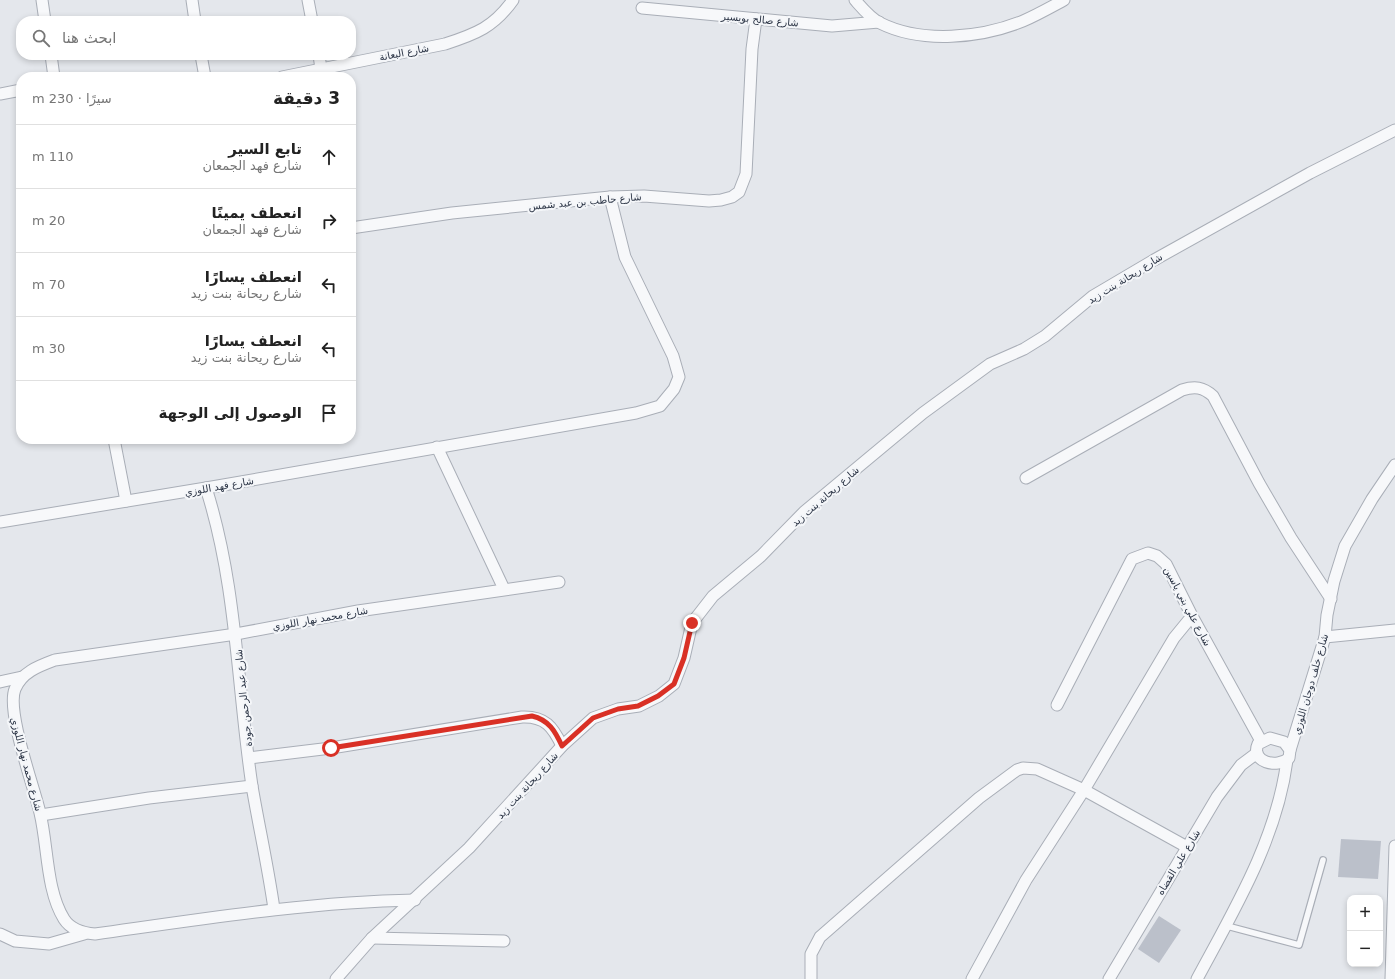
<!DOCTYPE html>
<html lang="ar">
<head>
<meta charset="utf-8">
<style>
	body { margin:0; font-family:"DejaVu Sans",Cairo,sans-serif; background:#f6f6f6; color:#222; direction:rtl }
	.controls { position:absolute; right:12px; bottom:12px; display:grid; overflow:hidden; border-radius:8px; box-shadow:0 2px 6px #0003 }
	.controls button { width:36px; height:36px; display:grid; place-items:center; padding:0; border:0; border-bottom:1px solid #e0e0e0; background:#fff; color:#222; font:20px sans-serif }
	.stop { position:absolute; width:12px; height:12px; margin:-9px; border:3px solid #d93025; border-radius:50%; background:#fff }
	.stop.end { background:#d93025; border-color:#fff; box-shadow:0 1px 4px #0008 }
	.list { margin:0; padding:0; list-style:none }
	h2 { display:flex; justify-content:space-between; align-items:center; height:52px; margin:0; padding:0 16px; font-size:17px }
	h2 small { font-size:13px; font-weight:400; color:#767676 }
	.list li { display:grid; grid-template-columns:26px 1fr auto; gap:12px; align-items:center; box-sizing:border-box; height:64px; padding:0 16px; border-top:1px solid #e0e0e0 }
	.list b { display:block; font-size:15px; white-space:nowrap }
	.list p { margin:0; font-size:13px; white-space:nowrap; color:#767676 }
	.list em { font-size:13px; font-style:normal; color:#767676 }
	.icon { flex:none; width:22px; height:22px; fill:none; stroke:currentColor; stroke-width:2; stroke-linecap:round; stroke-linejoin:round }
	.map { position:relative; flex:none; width:1395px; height:979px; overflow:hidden; direction:ltr }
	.search { position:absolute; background:#fff; box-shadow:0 2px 6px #0003; left:16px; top:16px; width:340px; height:44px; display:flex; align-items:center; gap:10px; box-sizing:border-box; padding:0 14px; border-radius:16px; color:#767676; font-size:15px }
	.panel { position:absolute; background:#fff; box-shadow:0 2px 6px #0003; left:16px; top:72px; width:340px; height:372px; border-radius:16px; direction:rtl }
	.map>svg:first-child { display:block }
	.building { fill:#bbc0ca }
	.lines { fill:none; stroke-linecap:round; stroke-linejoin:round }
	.service-casing { stroke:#a9aeb7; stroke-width:8 }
	.minor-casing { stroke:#a9aeb7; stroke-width:13 }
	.service { stroke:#f7f8fa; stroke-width:5.5 }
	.minor { stroke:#f7f8fa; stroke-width:11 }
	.route { stroke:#d93025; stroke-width:5 }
	.labels { text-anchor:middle; stroke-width:4; stroke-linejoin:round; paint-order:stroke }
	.street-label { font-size:10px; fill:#2b3445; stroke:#f4f6f9 }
</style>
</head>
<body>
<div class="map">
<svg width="1395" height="979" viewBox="0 0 1395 979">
	<rect width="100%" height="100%" fill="#e4e7ec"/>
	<g class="building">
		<polygon points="1341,839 1381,841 1378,879 1338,877"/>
		<polygon points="1159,916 1181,930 1159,963 1138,949"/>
	</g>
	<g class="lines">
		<defs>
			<polyline id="service" points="1227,926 1299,945 1323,860"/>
			<g id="minor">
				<polyline points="42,0 45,21"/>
				<polyline points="192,0 195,21"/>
				<polyline points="308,0 312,21"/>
				<path d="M855,0C862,8 870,18 880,23C922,44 981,38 1023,21C1037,15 1051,7 1064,0"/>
				<polyline points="642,8 832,26 879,22"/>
				<polyline points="51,55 54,77"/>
				<polyline points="201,55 205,77"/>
				<polyline points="319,55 321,69"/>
				<path d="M282,77L445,44C476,34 494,27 513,0"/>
				<polyline points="0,94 21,90"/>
				<polyline points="351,228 452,213 610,197 644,196 709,201 721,200 732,197 739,192 746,174 752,49 756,19"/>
				<polyline points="114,439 126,501"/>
				<polyline points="437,447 504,589"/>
				<path d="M1026,478L1182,390C1195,386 1203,387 1213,396L1259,483L1291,538L1331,599"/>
				<path d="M206,488C237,585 237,686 252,786C259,827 268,867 274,909"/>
				<polyline points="0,522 206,488 636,413 660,406 674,389 679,377 673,356 625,257 610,197"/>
				<polyline points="1325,637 1395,630"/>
				<polyline points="0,682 22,677"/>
				<polyline points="1057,705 1132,559 1148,553 1157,556 1166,564 1192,616 1261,741"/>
				<path d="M1270,738L1284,742L1290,750L1289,758C1277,769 1250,762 1258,744Z"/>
				<polyline points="1290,750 1325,637 1327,615 1334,581 1345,546 1372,499 1395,465"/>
				<path d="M249,758L331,748L522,717C545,716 553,727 562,746"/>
				<polyline points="41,815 149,798 252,786"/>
				<path d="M415,900C307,902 202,919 95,934C83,933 71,930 64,919C46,890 48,846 40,813C34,787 6,711 15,689C22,672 39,666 55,660L236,634L358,611L559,582"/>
				<polyline points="0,934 15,941 49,944 84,934"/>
				<polyline points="372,938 504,941"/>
				<polyline points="336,979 372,938 469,848 562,746 593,718 618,709 639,706 659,696 674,684 684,658 692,623 713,596 761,556 804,512 923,413 990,364 1024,349 1045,336 1093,296 1154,260 1310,173 1395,130"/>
				<polyline points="811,979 811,954 820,937 979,798 1017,770 1023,768 1037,769 1084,790 1187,847"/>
				<polyline points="972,979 1026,880 1084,790 1174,638 1192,616"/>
				<polyline points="1109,979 1217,797 1241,765 1257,753"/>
				<path d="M1197,979C1234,910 1277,839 1287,760"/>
				<polyline points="1391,979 1395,846"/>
			</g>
		</defs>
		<use href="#service" class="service-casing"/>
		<use href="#minor" class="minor-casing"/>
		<use href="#service" class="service"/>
		<use href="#minor" class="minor"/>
	</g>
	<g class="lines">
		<path class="route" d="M331,748L532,716C549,720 555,731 562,746L593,718L618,709L638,706L658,696L674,684L684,658L692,623"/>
	</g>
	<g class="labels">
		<g class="street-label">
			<text transform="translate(760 19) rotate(5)" y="4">شارع صالح بويسير</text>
			<text transform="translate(404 52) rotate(-11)" y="4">شارع البعانة</text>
			<text transform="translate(585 201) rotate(-5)" y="4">شارع حاطب بن عبد شمس</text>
			<text transform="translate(1125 278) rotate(-32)" y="4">شارع ريحانة بنت زيد</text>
			<text transform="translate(219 486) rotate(-10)" y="4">شارع فهد اللوزي</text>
			<text transform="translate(825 496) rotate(-41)" y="4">شارع ريحانة بنت زيد</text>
			<text transform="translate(1188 606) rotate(62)" y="4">شارع علي بني ياسين</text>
			<text transform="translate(320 618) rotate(-10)" y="4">شارع محمد نهار اللوزي</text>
			<text transform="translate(1310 684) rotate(-74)" y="4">شارع خلف دوجان اللوزي</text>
			<text transform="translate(243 698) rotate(-96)" y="4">شارع عبد الرحمن جودة</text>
			<text transform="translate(27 764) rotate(75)" y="4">شارع محمد نهار اللوزي</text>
			<text transform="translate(527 785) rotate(-48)" y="4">شارع ريحانة بنت زيد</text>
			<text transform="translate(1178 862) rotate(-59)" y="4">شارع علي القضاه</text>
		</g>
	</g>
</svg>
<div class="controls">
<button>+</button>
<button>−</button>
</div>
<div class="stop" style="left:331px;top:748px"></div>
<div class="stop end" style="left:692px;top:623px"></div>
<div class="search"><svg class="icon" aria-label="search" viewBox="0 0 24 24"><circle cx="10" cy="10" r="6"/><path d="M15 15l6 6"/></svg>ابحث هنا</div>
<section class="panel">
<h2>3 دقيقة<small>سيرًا · 230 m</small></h2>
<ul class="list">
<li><svg class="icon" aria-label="ahead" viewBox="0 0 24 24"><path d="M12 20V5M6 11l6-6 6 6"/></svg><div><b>تابع السير</b><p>شارع فهد الجمعان</p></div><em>110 m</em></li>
<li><svg class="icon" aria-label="right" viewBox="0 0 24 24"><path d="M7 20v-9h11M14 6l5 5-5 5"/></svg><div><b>انعطف يمينًا</b><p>شارع فهد الجمعان</p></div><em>20 m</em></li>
<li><svg class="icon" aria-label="left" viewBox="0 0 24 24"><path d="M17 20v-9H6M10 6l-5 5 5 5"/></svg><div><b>انعطف يسارًا</b><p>شارع ريحانة بنت زيد</p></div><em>70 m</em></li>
<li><svg class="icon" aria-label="left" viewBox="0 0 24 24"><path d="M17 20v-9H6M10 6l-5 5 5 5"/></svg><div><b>انعطف يسارًا</b><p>شارع ريحانة بنت زيد</p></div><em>30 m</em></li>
<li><svg class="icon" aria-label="arrive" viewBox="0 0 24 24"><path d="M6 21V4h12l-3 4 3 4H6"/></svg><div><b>الوصول إلى الوجهة</b></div></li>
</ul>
</section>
</div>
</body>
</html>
